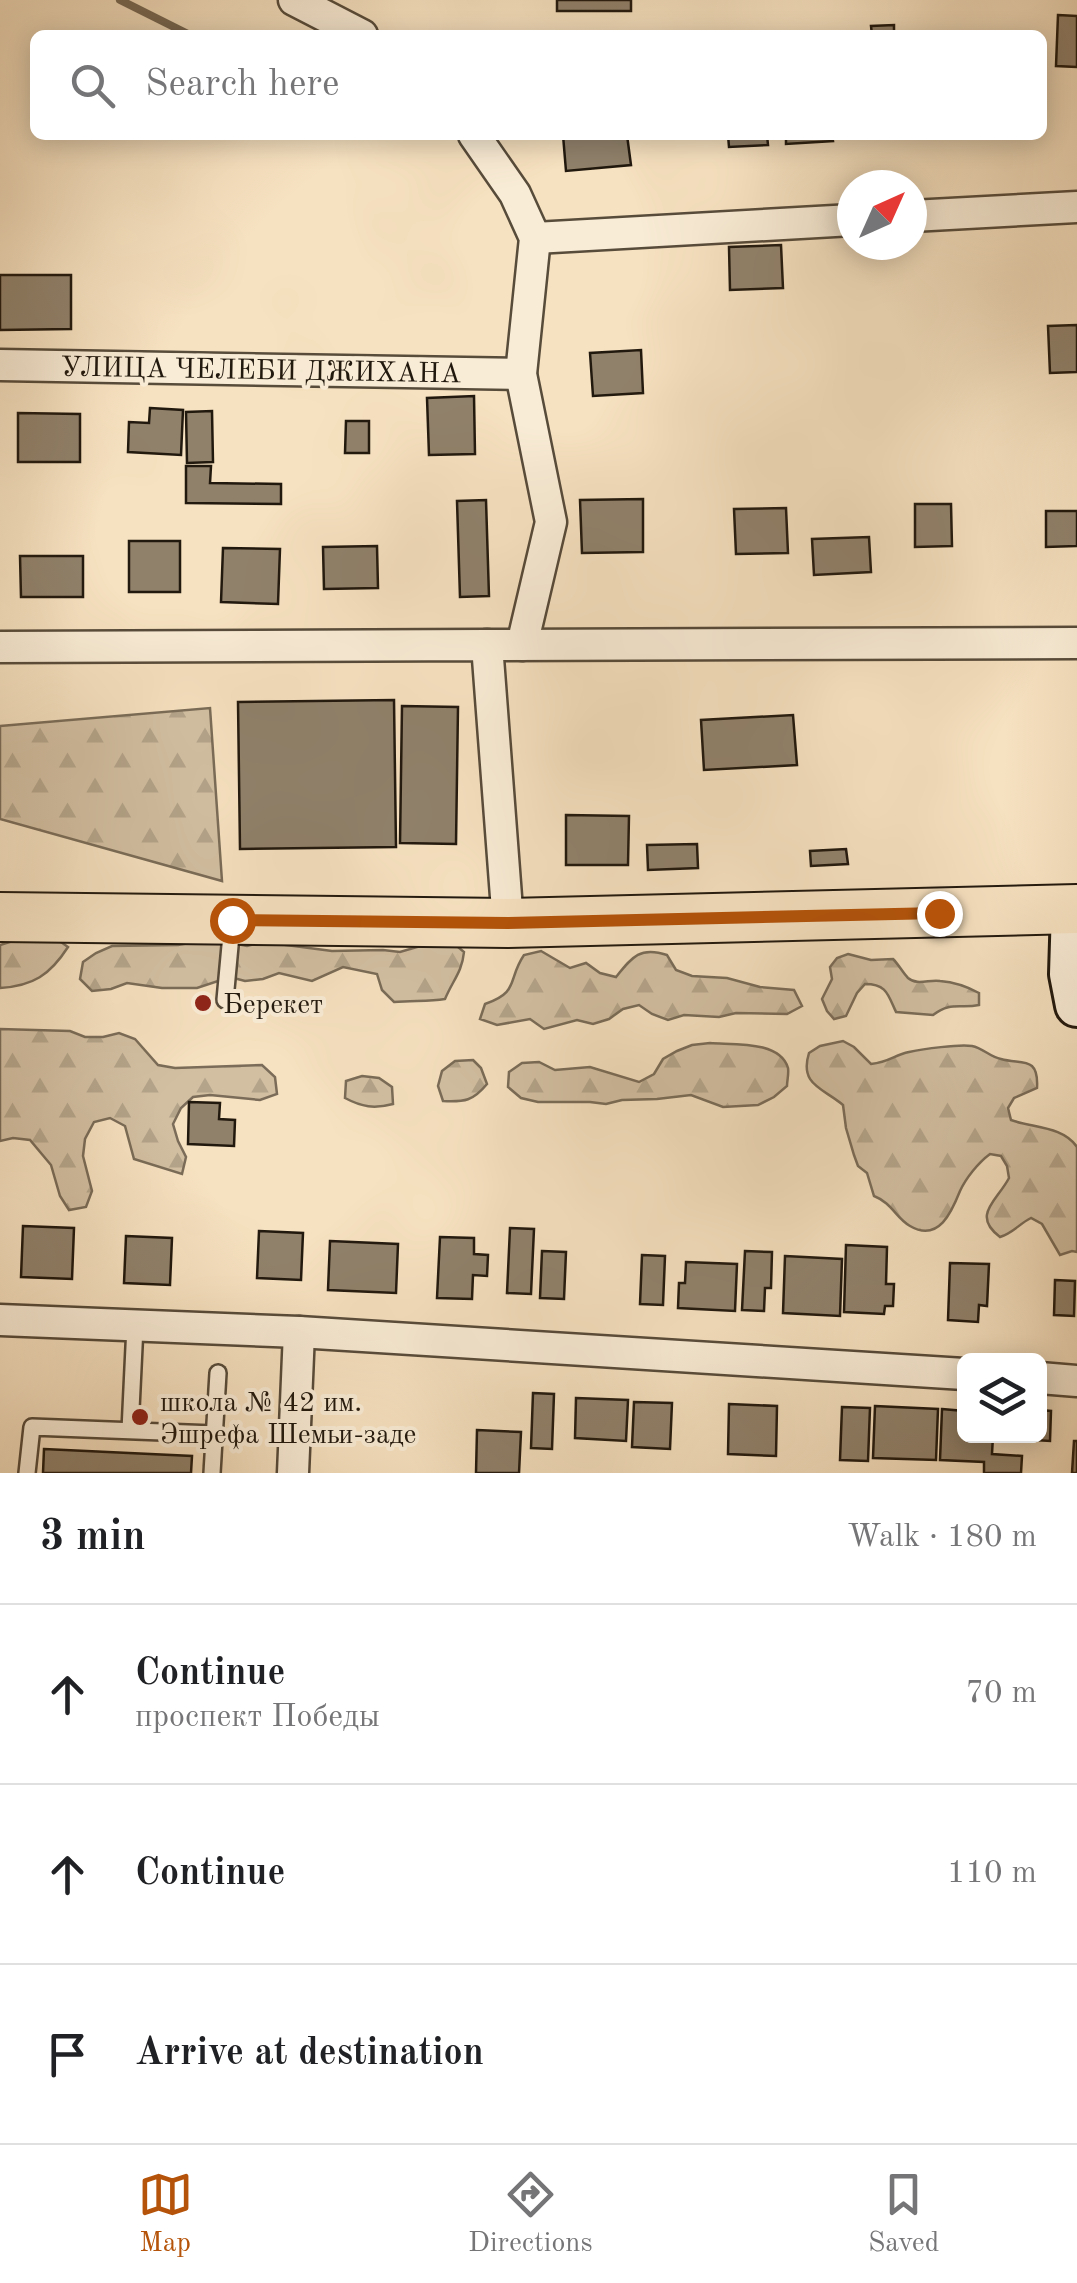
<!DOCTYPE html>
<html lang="en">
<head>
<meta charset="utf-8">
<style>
	body { margin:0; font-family:"Old Standard TT",serif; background:#f2f2f2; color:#202124 }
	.controls { position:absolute; right:30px; bottom:30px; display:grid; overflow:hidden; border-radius:15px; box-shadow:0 5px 25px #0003 }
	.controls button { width:90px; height:90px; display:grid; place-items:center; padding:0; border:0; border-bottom:2px solid #e0e0e0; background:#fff; color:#202124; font:50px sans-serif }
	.compass { position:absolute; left:837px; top:170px; width:90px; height:90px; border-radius:50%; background:#fff; box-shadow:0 5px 25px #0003; rotate:45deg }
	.stop { position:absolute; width:30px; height:30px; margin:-22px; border:8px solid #b45309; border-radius:50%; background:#fff }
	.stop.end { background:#b45309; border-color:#fff; box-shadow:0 2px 10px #0008 }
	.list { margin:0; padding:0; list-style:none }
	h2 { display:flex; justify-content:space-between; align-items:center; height:130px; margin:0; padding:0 40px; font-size:42px }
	h2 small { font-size:32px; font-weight:400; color:#757577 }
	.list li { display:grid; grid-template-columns:65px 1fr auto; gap:30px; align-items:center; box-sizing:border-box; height:180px; padding:0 40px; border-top:2px solid #e0e0e0 }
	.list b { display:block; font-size:38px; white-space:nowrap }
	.list p { margin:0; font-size:32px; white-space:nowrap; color:#757577 }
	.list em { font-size:32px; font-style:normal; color:#757577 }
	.icon { flex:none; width:55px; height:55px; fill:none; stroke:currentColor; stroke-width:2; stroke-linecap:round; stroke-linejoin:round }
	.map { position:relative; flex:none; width:1077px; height:1473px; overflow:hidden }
	.search { position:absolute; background:#fff; box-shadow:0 5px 25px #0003; left:30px; right:30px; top:30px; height:110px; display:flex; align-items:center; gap:25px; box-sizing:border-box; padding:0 35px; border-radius:15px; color:#757577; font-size:38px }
	.sheet { height:670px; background:#fff }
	nav { display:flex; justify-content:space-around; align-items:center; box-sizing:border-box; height:140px; border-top:2px solid #e0e0e0; background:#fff; font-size:28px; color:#757577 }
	nav a { display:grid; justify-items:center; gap:5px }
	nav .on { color:#b45309 }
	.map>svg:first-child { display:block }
	.forest { fill:url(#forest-firs); stroke:#7a6c58; stroke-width:2.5 }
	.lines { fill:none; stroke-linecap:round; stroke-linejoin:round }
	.stream { stroke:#766854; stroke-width:8 }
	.building { fill:#90816b; stroke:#22190e; stroke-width:2.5 }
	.lane-casing { stroke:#574b3a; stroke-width:20 }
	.street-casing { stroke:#574b3a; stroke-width:35 }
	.secondary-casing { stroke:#22190e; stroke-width:48 }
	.primary-casing { stroke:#22190e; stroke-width:52 }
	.lane { stroke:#f9ecd6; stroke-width:15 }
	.street { stroke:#f9ecd6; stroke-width:30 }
	.secondary { stroke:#f9ecd6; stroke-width:42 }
	.primary { stroke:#f6e1c0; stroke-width:48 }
	.route { stroke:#b45309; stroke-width:12 }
	.poi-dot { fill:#8f2418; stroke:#f9ecd6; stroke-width:4 }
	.labels { text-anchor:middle; stroke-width:8; stroke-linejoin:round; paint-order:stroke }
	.street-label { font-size:28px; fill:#22190e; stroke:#f9ecd6 }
	.poi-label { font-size:28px; fill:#22190e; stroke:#f9ecd6; text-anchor:start }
</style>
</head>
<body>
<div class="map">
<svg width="1077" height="1473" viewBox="0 0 1077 1473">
	<defs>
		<pattern id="forest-firs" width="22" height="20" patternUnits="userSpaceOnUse" patternTransform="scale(2.5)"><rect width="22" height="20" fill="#d2bfa2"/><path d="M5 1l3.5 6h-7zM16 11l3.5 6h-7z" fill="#b4a48a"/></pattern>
	</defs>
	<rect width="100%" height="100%" fill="#f6e1c0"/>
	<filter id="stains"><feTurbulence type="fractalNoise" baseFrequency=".002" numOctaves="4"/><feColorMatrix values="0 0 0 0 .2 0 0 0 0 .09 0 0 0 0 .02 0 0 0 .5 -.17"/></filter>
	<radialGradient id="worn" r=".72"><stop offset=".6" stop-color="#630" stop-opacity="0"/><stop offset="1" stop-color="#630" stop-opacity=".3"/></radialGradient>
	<g class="forest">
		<polygon points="210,708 222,881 0,819 0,726"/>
		<path d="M54,937L68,947C50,975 33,986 0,988V945L19,939Z"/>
		<path d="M212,939L247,946L263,942L332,951L383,950L400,952L434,942L451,941L464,952C462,972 453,980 445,999C428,1002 412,1000 394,1002L382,990L377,974L343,967L312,981L279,973L263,979L245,981L230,977L197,988H162L127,983L111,989L92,991L80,979L83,962L96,953L112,946L178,945Z"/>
		<path d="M541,951L570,968L586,963L600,973L616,977C632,957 640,946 667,955L676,970L692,976L727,978L760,987L794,990L802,1006L787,1014L736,1013L719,1017L684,1015L668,1020L652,1014L639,1005L623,1009L609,1019L593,1024L577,1020L544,1029L530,1019L497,1025L480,1019L485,1004C520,992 507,980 524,955Z"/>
		<path d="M848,954L871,960L893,959C899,965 903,973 908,978C917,986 930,979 940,981C953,982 968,987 979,993V1005C960,1009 951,1001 933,1015L896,1012C888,995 887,984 865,984L857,993L846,1016L834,1019L827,1011L822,999L832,979L830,967L837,958Z"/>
		<polygon points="0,1029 70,1031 85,1037 103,1037 119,1033 135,1039 158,1065 175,1068 262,1065 275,1077 277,1094 260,1100 210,1095 193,1097 181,1108 173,1124 178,1141 186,1157 182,1174 134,1159 125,1126 110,1118 94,1122 85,1139 83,1156 92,1191 86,1207 69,1210 60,1196 51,1165 30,1140 13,1138 0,1141"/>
		<path d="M843,1041L854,1047L871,1064C890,1062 894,1055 909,1052C923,1049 959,1044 972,1046C983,1048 990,1057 1001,1059C1021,1065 1039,1055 1037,1088L1014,1098L1008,1108L1011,1120C1033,1128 1063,1126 1077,1147V1252L1072,1251L1060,1255L1042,1224L1031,1218C1019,1224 1013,1233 1000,1237C971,1215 997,1201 1009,1178L1007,1166L1001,1156L990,1154C978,1163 966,1178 960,1191C952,1211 939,1243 910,1226C896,1218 892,1203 874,1196L867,1173L858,1166L854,1155L846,1128L843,1105C823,1088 799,1085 809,1053L820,1046Z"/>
		<path d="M710,1043C732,1045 780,1040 788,1068C789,1074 787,1080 787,1086L774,1097L758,1105L723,1107L691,1095L657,1099L622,1100L606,1104L590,1102H538L521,1098L508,1087L509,1072L522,1063L539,1062L555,1070L590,1067L639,1082L654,1074L663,1059L677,1051L692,1045Z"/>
		<path d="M473,1060L481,1068L487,1084C473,1101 465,1102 443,1101L438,1086L442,1071L455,1061Z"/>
		<path d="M362,1076L379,1078L392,1087L393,1104C374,1109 362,1107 345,1098L346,1081Z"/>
	</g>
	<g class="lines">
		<polyline class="stream" points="120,0 190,35"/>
	</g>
	<g class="building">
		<rect x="557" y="0" width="74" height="11"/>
		<polygon points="1058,15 1077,16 1077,67 1056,66"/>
		<polygon points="894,25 894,35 872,35 871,26"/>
		<polygon points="563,135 627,135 631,165 566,171"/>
		<polygon points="728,135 767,135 768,145 729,147"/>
		<polygon points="786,135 832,135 833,141 786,144"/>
		<polygon points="781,245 783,288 730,290 729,247"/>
		<polygon points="0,275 71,275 71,329 0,330"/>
		<polygon points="1077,325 1077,372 1050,373 1048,326"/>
		<polygon points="641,350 643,393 593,396 590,353"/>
		<polygon points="474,396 475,454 429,455 427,398"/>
		<polygon points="150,408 183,410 181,455 128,452 129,422 149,423"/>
		<polygon points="212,411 213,462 187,463 186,412"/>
		<polygon points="18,413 80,414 80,462 18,462"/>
		<polygon points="346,421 369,421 369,453 345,453"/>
		<polygon points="186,466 211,466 210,483 281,484 281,504 186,503"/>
		<polygon points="643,499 643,552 582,553 580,500"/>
		<polygon points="486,500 489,596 460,597 457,501"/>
		<polygon points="915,504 951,504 952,546 915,547"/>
		<polygon points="786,508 788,553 736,554 734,509"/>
		<polygon points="1046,511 1077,511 1077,546 1046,547"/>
		<polygon points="869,537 871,572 814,575 812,539"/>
		<rect x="129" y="541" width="51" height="51"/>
		<polygon points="377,546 378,588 324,589 323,547"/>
		<polygon points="223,548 280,549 278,604 221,602"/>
		<polygon points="20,556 83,556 83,597 21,597"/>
		<polygon points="394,700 396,847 240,849 238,702"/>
		<polygon points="402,706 458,707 456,844 400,843"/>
		<polygon points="793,715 797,765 704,770 701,720"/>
		<polygon points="566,815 629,816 628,865 566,865"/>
		<polygon points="697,844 698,868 648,870 647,845"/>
		<polygon points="846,849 848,864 811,866 810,851"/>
		<polygon points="189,1102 220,1103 219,1119 235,1120 234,1146 188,1144"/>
		<polygon points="23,1226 74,1228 72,1279 21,1277"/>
		<polygon points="510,1228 534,1229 531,1294 507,1293"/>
		<polygon points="259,1231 303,1233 301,1280 257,1278"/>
		<polygon points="126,1236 172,1238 170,1285 124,1283"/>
		<polygon points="440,1237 474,1238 474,1254 488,1255 487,1276 473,1275 472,1299 437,1298"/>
		<polygon points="330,1241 398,1244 396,1293 328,1290"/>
		<polygon points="846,1245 887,1247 886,1284 894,1284 893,1306 885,1306 884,1314 844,1312"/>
		<polygon points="542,1251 566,1252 564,1299 540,1298"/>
		<polygon points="745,1251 772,1252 771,1288 765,1288 764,1311 742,1310"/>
		<polygon points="642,1255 665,1256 663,1305 640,1304"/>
		<polygon points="785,1256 842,1259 840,1316 783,1313"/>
		<polygon points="686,1262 737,1264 735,1311 678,1308 679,1283 685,1283"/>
		<polygon points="950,1263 989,1264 987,1306 979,1305 978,1322 948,1320"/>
		<polygon points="1055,1280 1075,1281 1074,1316 1054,1315"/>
		<polygon points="533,1393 554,1394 552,1449 531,1448"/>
		<polygon points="576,1398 628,1400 626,1441 575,1438"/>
		<polygon points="634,1402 672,1403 670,1449 632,1447"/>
		<polygon points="729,1404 777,1406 776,1456 728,1454"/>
		<polygon points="875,1406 938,1409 936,1460 873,1458"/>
		<polygon points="842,1407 870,1408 868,1461 840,1460"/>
		<polygon points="942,1409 964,1411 964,1436 993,1436 992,1454 1022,1456 1021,1473 984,1473 984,1462 940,1460"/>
		<polygon points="1040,1410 1051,1411 1050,1441 1018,1439 1019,1436 1040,1436"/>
		<polygon points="477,1430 521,1432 519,1473 476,1473"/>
		<polygon points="1074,1441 1077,1441 1077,1473 1072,1473"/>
		<polygon points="44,1449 192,1456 191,1473 43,1473"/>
	</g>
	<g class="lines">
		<defs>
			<g id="lane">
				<polyline points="225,1000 232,924"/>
				<polyline points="130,1430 135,1326"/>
				<polyline points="27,1473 32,1427 214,1434"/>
				<polyline points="212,1473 218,1373"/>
			</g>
			<g id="street">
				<polyline points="294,0 362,35"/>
				<polyline points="474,135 515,194 535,238 521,374 551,522 522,645"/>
				<polyline points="912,216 1077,207"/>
				<polyline points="535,238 852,220"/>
				<polyline points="0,365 521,374"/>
				<polyline points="487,645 1077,643"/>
				<polyline points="0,647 487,645 508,923"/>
				<polyline points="0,1320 299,1332 964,1374"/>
				<polyline points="1040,1378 1077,1381"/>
				<polyline points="293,1473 299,1332"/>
			</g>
			<polyline id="secondary" points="1073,909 1071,974 1077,1005"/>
			<polyline id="primary" points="0,917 508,923 1077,909"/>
		</defs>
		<use href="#lane" class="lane-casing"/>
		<use href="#street" class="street-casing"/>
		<use href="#secondary" class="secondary-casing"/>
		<use href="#primary" class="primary-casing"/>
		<use href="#lane" class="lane"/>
		<use href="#street" class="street"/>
		<use href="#secondary" class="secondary"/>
		<use href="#primary" class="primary"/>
	</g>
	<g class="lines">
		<polyline class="route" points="232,920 508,923 939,913"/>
	</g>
	<g class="poi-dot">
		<circle cx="203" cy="1003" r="10"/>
		<circle cx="140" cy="1417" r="10"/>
	</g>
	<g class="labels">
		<g class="street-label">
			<text transform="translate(261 369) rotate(1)" y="10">УЛИЦА ЧЕЛЕБИ ДЖИХАНА</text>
		</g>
		<g class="poi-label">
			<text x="223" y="1013">Берекет</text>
			<text x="160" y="1411">школа № 42 им.<tspan x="160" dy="32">Эшрефа Шемьи-заде</tspan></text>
		</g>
	</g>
	<rect width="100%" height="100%" filter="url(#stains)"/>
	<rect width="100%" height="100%" fill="url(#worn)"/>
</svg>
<div class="controls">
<button><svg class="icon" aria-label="layers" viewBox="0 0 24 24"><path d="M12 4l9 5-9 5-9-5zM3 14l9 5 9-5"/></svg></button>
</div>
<svg class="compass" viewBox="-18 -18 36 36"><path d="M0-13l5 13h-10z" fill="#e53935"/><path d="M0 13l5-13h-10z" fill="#757577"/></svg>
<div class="stop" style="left:232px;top:920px"></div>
<div class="stop end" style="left:939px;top:913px"></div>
<div class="search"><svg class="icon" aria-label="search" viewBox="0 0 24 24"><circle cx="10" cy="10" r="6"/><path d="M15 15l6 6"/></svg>Search here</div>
</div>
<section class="sheet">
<h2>3 min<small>Walk · 180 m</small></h2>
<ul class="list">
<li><svg class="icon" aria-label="ahead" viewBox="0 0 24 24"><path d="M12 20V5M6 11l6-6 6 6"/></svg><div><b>Continue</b><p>проспект Победы</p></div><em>70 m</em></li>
<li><svg class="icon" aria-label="ahead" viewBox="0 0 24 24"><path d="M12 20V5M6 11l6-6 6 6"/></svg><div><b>Continue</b></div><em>110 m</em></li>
<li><svg class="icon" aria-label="arrive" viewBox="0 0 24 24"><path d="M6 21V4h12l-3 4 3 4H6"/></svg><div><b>Arrive at destination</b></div></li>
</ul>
</section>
<nav>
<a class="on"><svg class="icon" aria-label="map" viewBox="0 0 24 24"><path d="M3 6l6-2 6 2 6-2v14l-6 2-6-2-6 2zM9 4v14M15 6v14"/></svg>Map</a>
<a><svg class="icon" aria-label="directions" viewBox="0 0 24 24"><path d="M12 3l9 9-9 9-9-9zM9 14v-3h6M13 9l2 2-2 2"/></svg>Directions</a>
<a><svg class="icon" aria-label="saved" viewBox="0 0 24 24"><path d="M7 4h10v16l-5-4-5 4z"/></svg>Saved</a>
</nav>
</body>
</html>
